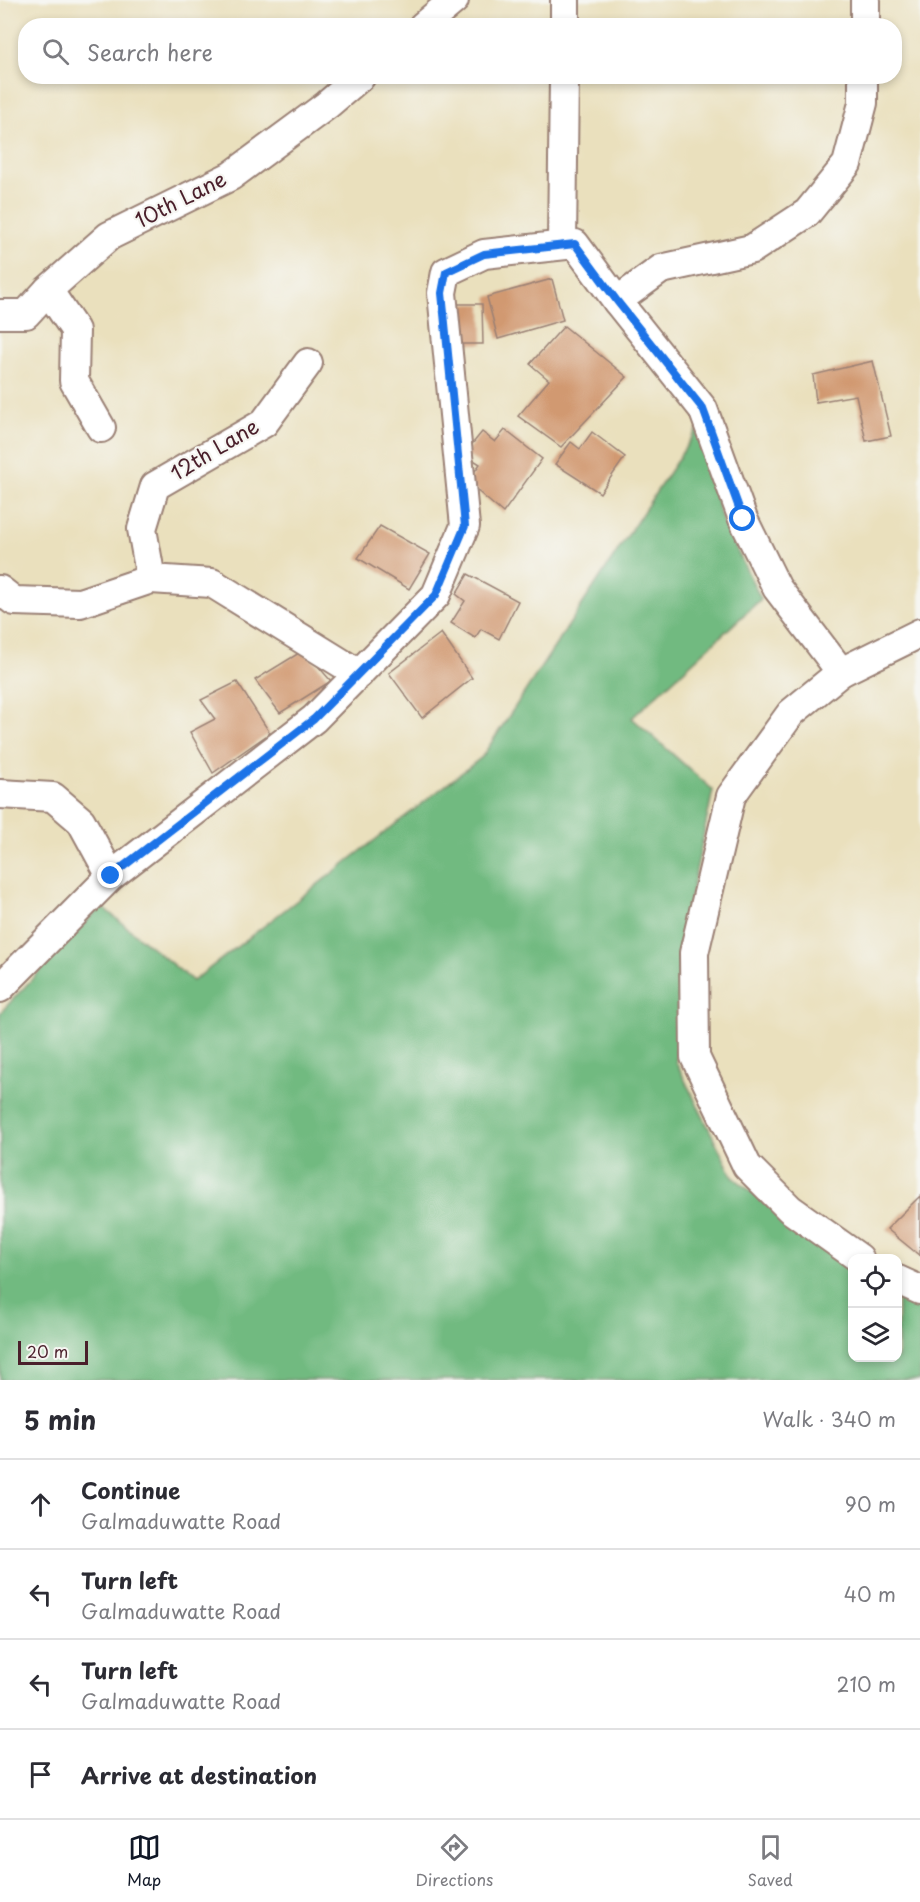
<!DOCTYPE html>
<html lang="en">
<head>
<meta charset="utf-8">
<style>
	body { margin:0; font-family:"Playpen Sans",sans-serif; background:#f2f2f3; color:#2b2b33 }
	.controls { position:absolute; right:18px; bottom:18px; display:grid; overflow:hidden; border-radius:12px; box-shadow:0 3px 9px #0003 }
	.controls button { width:54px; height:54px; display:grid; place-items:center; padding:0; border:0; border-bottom:2px solid #e1e1e2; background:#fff; color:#2b2b33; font:30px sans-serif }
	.scale { position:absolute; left:18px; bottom:15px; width:70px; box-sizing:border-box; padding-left:6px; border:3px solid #4a1f2b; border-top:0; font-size:16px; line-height:21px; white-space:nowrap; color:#4a1f2b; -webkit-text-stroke:4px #f6f6f2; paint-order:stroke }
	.stop { position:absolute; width:18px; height:18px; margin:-14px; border:4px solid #1a73e8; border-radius:50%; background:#fff }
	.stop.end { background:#1a73e8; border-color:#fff; box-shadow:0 2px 6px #0008 }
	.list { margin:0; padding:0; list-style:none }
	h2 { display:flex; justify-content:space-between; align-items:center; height:78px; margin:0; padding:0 24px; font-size:26px }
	h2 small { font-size:20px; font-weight:400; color:#7c7c81 }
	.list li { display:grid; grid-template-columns:39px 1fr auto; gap:18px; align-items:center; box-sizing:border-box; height:90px; padding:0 24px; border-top:2px solid #e1e1e2 }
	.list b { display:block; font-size:22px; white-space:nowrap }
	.list p { margin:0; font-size:20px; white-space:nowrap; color:#7c7c81 }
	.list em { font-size:20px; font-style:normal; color:#7c7c81 }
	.icon { flex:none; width:33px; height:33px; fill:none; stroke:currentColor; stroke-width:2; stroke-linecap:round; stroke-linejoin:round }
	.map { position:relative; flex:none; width:920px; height:1380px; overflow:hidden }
	.search { position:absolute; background:#fff; box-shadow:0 3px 9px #0003; left:18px; right:18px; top:18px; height:66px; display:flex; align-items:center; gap:15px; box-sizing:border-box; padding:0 21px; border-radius:24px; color:#7c7c81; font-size:22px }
	.sheet { height:438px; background:#fff }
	nav { display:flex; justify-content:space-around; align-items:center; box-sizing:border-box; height:84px; border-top:2px solid #e1e1e2; background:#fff; font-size:16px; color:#7c7c81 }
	nav a { display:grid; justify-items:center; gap:3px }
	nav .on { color:#111827 }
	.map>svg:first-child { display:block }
	.forest { fill:#71ba80; stroke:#5e6c56; stroke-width:1.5 }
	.building { fill:#d19971 }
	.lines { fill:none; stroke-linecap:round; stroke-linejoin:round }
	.minor-casing { stroke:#9a8074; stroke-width:32 }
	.minor { stroke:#fff; stroke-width:28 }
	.route { stroke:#1a73e8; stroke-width:8 }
	.labels { text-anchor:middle; stroke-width:4.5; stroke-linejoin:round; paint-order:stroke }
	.street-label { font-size:21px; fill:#4a1f2b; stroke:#f6f6f2 }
</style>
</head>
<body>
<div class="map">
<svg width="920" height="1380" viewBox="0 0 920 1380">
	<rect width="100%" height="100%" fill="#f6f6f2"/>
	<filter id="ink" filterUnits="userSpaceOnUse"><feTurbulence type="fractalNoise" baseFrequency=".0167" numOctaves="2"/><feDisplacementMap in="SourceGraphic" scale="12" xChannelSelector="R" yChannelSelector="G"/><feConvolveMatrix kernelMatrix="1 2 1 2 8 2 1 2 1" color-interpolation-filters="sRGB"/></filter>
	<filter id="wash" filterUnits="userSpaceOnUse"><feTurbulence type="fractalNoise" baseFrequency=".008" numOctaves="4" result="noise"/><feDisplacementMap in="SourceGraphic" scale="24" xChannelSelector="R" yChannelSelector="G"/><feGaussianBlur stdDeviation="1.35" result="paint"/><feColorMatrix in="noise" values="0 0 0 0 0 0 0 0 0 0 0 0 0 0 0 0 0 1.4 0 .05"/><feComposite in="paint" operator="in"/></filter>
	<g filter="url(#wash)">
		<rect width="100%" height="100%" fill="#eae0bd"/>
		<polygon class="forest" points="697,430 722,520 761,599 632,718 713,790 679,952 676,1062 733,1177 852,1271 852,1358 898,1358 898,1296 920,1306 920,1380 0,1380 0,1013 101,906 193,981 482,757"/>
		<g id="blocks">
			<g class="building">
				<polygon points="552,279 563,320 498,339 487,297"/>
				<polygon points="456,304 482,304 483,344 457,344"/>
				<polygon points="564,326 627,377 561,447 518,416 549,380 530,364"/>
				<polygon points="873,361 891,436 866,441 856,395 816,402 813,375"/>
				<polygon points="505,430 542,459 503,513 467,482 480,464 464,454 482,432 495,442"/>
				<polygon points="592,432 625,457 600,493 555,464 571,442 580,449"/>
				<polygon points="380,526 430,554 409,589 358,558"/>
				<polygon points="468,574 518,601 499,639 481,629 475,638 451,623 465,601 456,594"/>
				<polygon points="441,633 472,678 422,718 389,673"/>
				<polygon points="304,650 331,681 280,713 255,680"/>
				<polygon points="237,682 270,733 213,773 190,732 215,719 201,700"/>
				<polygon points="920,1196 920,1256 887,1229"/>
			</g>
		</g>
	</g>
	<g filter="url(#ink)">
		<use href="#blocks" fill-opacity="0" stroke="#9a8074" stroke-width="1.5"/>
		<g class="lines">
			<defs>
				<g id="minor">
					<polyline points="865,0 865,26"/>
					<polyline points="423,26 454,0"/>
					<polyline points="565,26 565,0"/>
					<polyline points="562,244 564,76"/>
					<polyline points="48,290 75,330 74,381 101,428"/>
					<polyline points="617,301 661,269 752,249 807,213 847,164 863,103 863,76"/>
					<polyline points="0,314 26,314 48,290 109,236 231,176 327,105 361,76"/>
					<polyline points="151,579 142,529 155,486 264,423 308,363"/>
					<polyline points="0,590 14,601 80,603 151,579 212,583 359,674"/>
					<polyline points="0,794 53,797 81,821 111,876"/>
					<polyline points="0,988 111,876 314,719 436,595 465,526 442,293 446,272 484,254 575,244 617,301 703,409 743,519 777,588 841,672"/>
					<polyline points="859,1258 790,1209 747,1166 695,1057 694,953 731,796 791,713 841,672 920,633"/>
					<polyline points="898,1280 920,1290"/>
				</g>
			</defs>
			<use href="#minor" class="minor-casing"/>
			<use href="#minor" class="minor"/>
		</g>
	</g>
	<g class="lines" filter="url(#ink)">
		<polyline class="route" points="111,876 314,719 436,595 465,526 442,293 446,272 484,254 575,244 617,301 703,409 743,519"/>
	</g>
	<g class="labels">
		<g class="street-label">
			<text transform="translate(181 200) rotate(-27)" y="7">10th Lane</text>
			<text transform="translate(215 450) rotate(-31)" y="7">12th Lane</text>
		</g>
	</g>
</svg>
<div class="controls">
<button><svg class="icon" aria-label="locate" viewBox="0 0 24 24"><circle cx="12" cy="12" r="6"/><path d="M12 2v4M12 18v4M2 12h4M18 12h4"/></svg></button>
<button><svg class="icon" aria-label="layers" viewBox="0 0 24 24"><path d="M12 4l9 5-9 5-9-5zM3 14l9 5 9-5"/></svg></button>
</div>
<div class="scale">20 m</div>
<div class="stop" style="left:743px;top:519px"></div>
<div class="stop end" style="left:111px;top:876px"></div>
<div class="search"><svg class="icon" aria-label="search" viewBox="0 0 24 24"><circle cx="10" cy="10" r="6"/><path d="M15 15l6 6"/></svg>Search here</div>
</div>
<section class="sheet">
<h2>5 min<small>Walk · 340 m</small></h2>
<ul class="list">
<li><svg class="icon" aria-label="ahead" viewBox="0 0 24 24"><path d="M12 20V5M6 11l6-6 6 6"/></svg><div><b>Continue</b><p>Galmaduwatte Road</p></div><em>90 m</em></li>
<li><svg class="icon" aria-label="left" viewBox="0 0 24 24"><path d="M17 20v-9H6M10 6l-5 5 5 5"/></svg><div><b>Turn left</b><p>Galmaduwatte Road</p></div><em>40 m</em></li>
<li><svg class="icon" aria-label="left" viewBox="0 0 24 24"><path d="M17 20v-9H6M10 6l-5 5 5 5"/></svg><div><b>Turn left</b><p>Galmaduwatte Road</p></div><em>210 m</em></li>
<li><svg class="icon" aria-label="arrive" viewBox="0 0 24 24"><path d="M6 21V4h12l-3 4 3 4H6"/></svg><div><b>Arrive at destination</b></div></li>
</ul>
</section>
<nav>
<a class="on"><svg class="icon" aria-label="map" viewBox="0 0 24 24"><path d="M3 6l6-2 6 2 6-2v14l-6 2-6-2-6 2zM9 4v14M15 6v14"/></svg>Map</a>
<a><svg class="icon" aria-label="directions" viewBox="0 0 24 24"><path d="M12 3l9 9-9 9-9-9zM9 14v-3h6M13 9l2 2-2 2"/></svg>Directions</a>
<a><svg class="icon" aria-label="saved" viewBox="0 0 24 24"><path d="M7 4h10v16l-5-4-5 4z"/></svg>Saved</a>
</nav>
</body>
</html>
